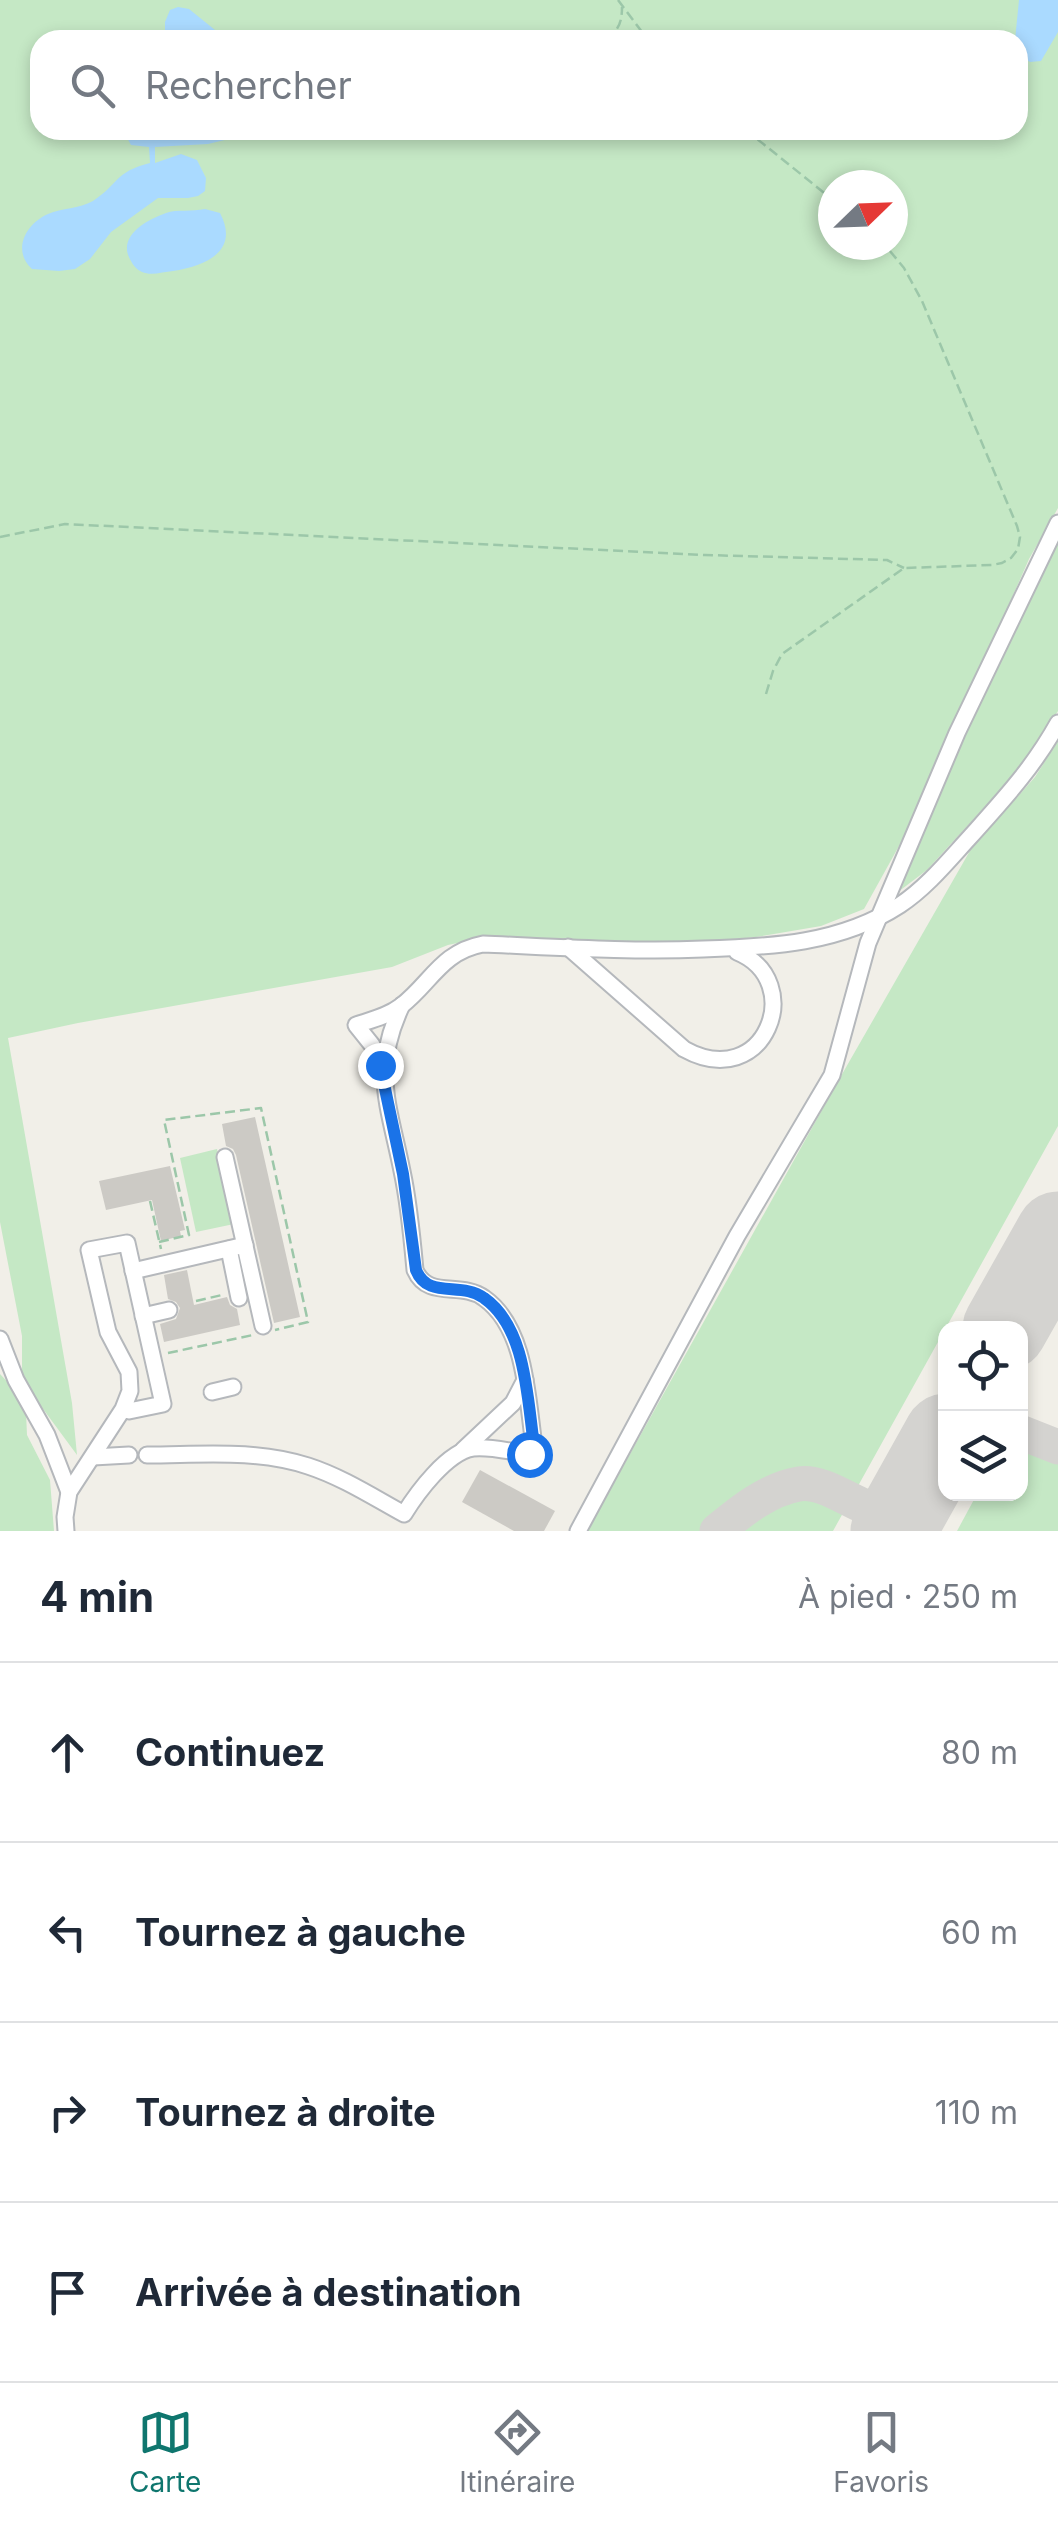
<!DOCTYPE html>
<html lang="fr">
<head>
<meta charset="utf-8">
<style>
	body { margin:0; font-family:Inter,sans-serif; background:#f6f6f7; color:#1f2937 }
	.controls { position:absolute; right:30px; bottom:30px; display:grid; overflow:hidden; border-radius:20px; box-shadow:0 5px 15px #0003 }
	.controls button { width:90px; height:90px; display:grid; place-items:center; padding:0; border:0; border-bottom:2px solid #e0e1e3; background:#fff; color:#1f2937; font:50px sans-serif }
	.compass { position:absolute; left:818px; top:170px; width:90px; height:90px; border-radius:50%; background:#fff; box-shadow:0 5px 15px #0003; rotate:67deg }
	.stop { position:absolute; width:30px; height:30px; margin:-22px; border:8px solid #1a73e8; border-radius:50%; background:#fff }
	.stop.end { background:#1a73e8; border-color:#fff; box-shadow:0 2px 10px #0008 }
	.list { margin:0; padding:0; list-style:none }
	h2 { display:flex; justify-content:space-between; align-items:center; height:130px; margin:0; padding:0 40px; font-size:42px }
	h2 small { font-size:32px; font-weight:400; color:#747a83 }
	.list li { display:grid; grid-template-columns:65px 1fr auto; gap:30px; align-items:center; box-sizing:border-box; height:180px; padding:0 40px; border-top:2px solid #e0e1e3 }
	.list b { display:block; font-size:38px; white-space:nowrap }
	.list em { font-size:32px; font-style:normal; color:#747a83 }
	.icon { flex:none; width:55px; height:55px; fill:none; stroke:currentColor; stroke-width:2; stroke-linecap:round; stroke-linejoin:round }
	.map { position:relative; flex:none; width:1058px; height:1531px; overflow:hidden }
	.search { position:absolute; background:#fff; box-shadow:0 5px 15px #0003; left:30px; right:30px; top:30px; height:110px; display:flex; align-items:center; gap:25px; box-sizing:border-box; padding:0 35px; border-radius:30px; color:#747a83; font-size:38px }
	.sheet { height:850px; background:#fff }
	nav { display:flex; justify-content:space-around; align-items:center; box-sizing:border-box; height:140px; border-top:2px solid #e0e1e3; background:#fff; font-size:28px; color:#747a83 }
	nav a { display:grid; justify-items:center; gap:5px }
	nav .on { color:#0f766e }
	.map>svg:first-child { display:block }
	.green { fill:#c5e8c5; fill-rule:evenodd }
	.water { fill:#aadaff }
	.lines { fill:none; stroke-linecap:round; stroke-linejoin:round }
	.taxiway { stroke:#d4d3d0; stroke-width:35 }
	.runway { stroke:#d4d3d0; stroke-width:85 }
	.building { fill:#cccac5 }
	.minor-casing { stroke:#b5b8bc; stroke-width:19 }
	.path { stroke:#9cc7a9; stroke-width:2.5; stroke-dasharray:10 5; stroke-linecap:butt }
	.minor { stroke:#fff; stroke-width:15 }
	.route { stroke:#1a73e8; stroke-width:12 }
</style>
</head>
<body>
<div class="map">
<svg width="1058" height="1531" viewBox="0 0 1058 1531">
	<rect width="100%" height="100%" fill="#f1efe8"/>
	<g class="green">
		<path d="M0,0H1058V508L1029,559L919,810L864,909L821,926L756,937L693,943L486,937L448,945L392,967L78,1023L8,1038L72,1403L77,1455L18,1375L22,1371V1336L0,1222ZM40,40H1018V130H40ZM833,185H893V245H833Z"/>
		<polygon points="1058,523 1058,711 1023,765 927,870 890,898"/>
		<polygon points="1058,741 1058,1126 833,1531 587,1531 837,1083 971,849 1035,777"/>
		<polygon points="217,1149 234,1224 196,1232 180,1158"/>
		<polygon points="0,1374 17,1392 26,1412 27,1435 50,1480 54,1531 0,1531"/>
		<polygon points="1021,1441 1058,1457 1058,1531 957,1531 977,1494 1020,1494"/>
	</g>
	<g class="water">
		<polygon points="1019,0 1058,0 1058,32 1041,61 1030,62 1018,54 1018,40 1015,40"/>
		<polygon points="178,7 189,9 215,30 239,40 165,40 165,22 170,10"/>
		<path d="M128,130H240L233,138L208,144L155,147V163L181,154L197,160L206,178L205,191L198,196L188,198H158L111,232L90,259L75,269L59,271L32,269C12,251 25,224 48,214C62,208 79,209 93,201C119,184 114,172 150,163L149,147L131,145L126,136Z"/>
		<path d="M205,209L220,213C240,251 206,266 173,271C163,272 151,276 142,272C137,270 133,265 131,261C116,237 146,220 166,213C177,209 192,212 205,209Z"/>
	</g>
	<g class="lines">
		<g class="taxiway">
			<polyline points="1020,1432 1058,1447"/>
			<polyline points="940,1446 946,1442"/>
			<path d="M717,1531C740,1512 768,1489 799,1484C829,1479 865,1516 888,1511C898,1509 907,1499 914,1493"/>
		</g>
		<g class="runway">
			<polyline points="1005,1328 1058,1234"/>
			<polyline points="893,1531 946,1436"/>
		</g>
	</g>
	<g class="building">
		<polygon points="255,1117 300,1317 274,1323 236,1155 233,1149 226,1146 222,1124"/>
		<polygon points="170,1166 185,1230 180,1231 181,1236 161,1241 152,1200 106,1210 99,1181"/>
		<polygon points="187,1270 194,1305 227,1297 230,1305 237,1309 240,1325 164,1342 160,1324 176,1319 180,1308 176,1302 168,1299 164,1275"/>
		<polygon points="480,1470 555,1511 544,1531 514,1531 462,1502"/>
	</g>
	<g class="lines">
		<defs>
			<g id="minor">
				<path d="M568,947L684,1049C765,1094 808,981 737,952"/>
				<path d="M381,1069L372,1045L356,1025C371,1020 388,1016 401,1006C431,983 441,952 483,944C556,947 629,952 703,949C771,947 840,944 900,905C927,887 948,861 970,837C1004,799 1033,768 1058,723"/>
				<polyline points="225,1157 263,1326"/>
				<polyline points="229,1249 239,1298"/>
				<polyline points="133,1271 245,1245"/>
				<polyline points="143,1316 169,1310"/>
				<polyline points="0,1339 16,1380 47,1435 69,1492"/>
				<polyline points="212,1392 233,1387"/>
				<polyline points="463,1450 513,1403 525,1380"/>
				<path d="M147,1455C200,1455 256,1449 308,1466C342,1477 373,1497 404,1514C417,1493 447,1452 473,1448C491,1446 511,1452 529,1454L535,1452C527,1404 528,1329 484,1298C461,1281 428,1300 415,1270C412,1237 409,1203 402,1171C389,1105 371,1070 402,1005"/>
				<polyline points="93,1457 129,1455"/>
				<polyline points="66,1531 65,1517 69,1492 123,1409 130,1391 129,1372 108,1332 89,1250 127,1243 163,1404 129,1411 123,1409"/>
				<polyline points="578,1531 737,1236 832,1075 868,943 957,733 1058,523"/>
			</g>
		</defs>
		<use href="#minor" class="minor-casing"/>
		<g class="path">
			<polyline points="618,0 648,40"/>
			<path d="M607,40C619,29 622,22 622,7"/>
			<polyline points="746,130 833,200"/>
			<polyline points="0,537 65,524 705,555 887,560 904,568"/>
			<polyline points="766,694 773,671 782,654 904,568 992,565 1002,563 1011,558 1018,549 1020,537 1017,526 922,301 904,268 885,245"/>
			<polyline points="150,1201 161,1249"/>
			<polyline points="159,1242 189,1235 164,1120 261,1108 308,1322 275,1330"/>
			<polyline points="196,1301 222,1295"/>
			<polyline points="168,1353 253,1335"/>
		</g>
		<use href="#minor" class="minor"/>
	</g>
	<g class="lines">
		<path class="route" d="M380,1065L403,1174L416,1270C428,1300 461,1281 484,1298C528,1329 527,1403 535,1452L529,1454"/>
	</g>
</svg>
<div class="controls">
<button><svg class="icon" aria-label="locate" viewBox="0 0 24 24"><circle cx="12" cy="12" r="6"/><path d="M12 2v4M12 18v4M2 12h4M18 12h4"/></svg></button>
<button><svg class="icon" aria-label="layers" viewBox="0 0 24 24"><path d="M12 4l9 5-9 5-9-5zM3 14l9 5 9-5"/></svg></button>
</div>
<svg class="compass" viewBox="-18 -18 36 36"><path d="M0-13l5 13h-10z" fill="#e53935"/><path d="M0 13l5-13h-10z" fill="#747a83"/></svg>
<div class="stop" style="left:529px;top:1454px"></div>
<div class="stop end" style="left:380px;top:1065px"></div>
<div class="search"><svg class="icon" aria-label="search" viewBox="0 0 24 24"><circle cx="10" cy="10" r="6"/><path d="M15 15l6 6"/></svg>Rechercher</div>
</div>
<section class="sheet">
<h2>4 min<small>À pied · 250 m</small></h2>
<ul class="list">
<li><svg class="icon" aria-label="ahead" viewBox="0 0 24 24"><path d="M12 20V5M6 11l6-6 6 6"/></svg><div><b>Continuez</b></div><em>80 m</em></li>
<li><svg class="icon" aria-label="left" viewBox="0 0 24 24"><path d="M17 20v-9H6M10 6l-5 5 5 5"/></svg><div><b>Tournez à gauche</b></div><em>60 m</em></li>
<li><svg class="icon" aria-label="right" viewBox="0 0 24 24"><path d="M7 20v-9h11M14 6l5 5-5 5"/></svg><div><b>Tournez à droite</b></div><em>110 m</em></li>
<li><svg class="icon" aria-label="arrive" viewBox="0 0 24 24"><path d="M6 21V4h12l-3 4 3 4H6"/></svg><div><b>Arrivée à destination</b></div></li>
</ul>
</section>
<nav>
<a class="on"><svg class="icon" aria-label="map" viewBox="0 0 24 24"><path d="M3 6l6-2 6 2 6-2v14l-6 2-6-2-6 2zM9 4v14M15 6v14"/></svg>Carte</a>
<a><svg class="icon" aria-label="directions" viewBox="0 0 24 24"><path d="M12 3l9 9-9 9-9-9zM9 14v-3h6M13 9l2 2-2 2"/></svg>Itinéraire</a>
<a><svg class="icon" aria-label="saved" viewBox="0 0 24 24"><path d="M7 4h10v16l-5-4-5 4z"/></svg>Favoris</a>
</nav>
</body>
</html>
